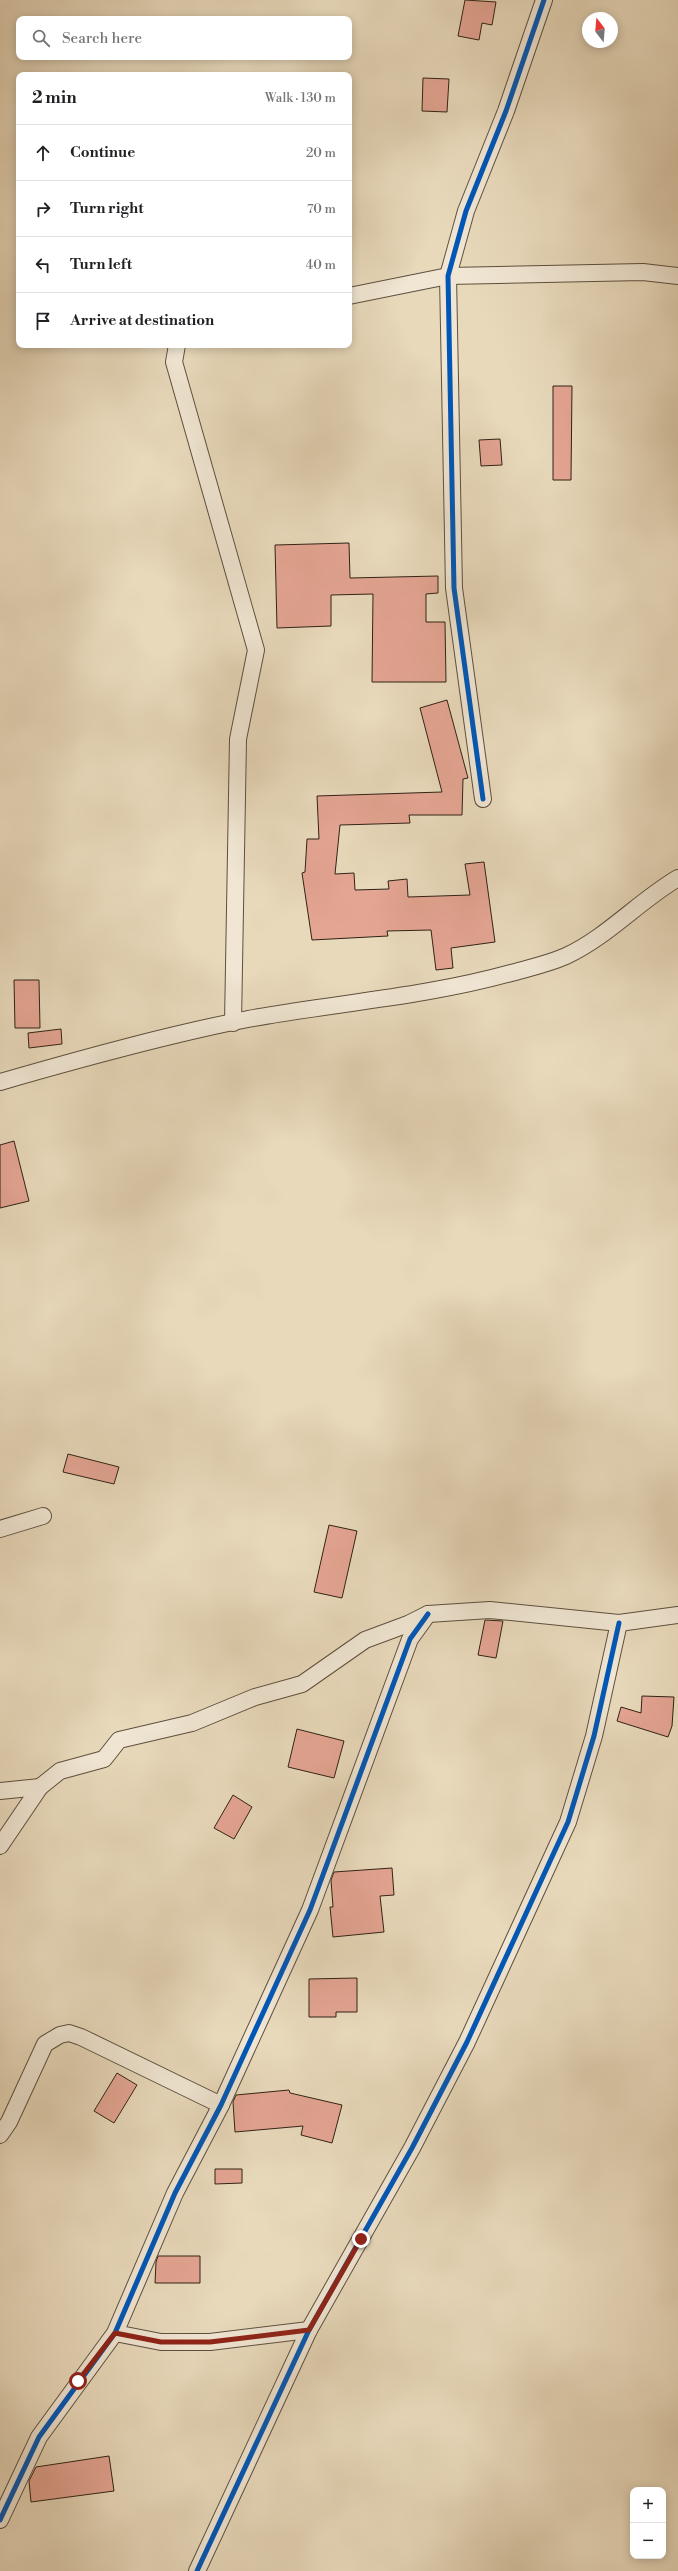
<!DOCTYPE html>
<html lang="en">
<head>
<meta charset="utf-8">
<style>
	body { margin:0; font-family:"Libre Bodoni",serif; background:#f6f6f6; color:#202124 }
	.controls { position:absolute; right:12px; bottom:12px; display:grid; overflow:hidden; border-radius:8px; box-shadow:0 2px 10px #0003 }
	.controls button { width:36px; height:36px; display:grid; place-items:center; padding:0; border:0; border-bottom:1px solid #e0e0e0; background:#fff; color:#202124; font:20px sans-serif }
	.compass { position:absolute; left:582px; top:12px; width:36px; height:36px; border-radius:50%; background:#fff; box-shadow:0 2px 10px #0003; rotate:344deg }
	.stop { position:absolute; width:12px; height:12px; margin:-9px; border:3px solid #8f2418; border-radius:50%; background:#fff }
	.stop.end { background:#8f2418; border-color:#fff; box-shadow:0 1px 4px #0008 }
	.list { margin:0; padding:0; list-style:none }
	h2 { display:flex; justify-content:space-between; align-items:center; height:52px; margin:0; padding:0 16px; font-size:17px }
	h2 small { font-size:13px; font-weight:400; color:#757577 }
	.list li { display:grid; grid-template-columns:26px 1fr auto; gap:12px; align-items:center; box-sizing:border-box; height:56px; padding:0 16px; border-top:1px solid #e0e0e0 }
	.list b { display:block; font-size:15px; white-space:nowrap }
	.list em { font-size:13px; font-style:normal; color:#757577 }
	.icon { flex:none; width:22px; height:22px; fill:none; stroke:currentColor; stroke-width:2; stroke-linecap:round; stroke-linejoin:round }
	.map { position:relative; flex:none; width:678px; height:2571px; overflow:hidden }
	.search { position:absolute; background:#fff; box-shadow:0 2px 10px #0003; left:16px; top:16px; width:336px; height:44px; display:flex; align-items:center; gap:10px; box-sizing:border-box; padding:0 14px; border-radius:8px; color:#757577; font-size:15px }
	.panel { position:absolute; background:#fff; box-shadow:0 2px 10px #0003; left:16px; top:72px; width:336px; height:276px; border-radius:8px }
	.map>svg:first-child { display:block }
	.building { fill:#e4a593; stroke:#302215 }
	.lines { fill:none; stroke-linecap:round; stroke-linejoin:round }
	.street-casing { stroke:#5e503e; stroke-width:18 }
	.street { stroke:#f0e6d3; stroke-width:16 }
	.cycleway-casing { stroke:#f0e6d3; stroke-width:8 }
	.cycleway { stroke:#0057b8; stroke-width:5 }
	.route { stroke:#8f2418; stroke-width:5 }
</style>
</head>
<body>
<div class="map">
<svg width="678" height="2571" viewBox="0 0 678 2571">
	<rect width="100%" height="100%" fill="#e8d9bb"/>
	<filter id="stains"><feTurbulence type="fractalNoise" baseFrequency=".005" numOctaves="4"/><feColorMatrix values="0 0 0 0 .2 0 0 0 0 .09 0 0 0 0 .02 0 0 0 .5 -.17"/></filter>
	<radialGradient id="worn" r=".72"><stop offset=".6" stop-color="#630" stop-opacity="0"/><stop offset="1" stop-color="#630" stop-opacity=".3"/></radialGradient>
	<g class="building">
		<polygon points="465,0 496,2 492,25 482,23 479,40 458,36"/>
		<polygon points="423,78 449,79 447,112 422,111"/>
		<polygon points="553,386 572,386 571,480 553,480"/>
		<polygon points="500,439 502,465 481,466 479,440"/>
		<polygon points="349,543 350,578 438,576 438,593 426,594 426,622 445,622 446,682 372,682 373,594 331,595 331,626 277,628 275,545"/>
		<polygon points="447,700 468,778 463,779 462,815 409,815 410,823 340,825 335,874 354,873 355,890 389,889 388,881 407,879 408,897 470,895 465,864 484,862 495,942 451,948 453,968 436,970 431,930 387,931 388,936 312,940 302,873 305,872 307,839 319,839 317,796 442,792 420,708"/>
		<polygon points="14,980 39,980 40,1028 15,1028"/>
		<polygon points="61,1029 62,1044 29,1048 28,1033"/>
		<polygon points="14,1141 29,1201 0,1208 0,1145"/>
		<polygon points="68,1454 119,1467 114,1484 63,1472"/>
		<polygon points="329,1525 357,1531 342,1598 314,1592"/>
		<polygon points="485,1620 503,1621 496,1658 478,1655"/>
		<polygon points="642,1696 674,1697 672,1726 668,1737 617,1721 621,1707 641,1713"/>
		<polygon points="297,1729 344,1741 334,1778 288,1767"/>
		<polygon points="233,1795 252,1807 234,1839 214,1828"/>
		<polygon points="392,1868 394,1895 380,1896 384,1932 333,1937 330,1907 333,1907 331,1880 334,1872"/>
		<polygon points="357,1978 357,2012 336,2012 336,2017 309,2017 309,1979"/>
		<polygon points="117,2073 137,2085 114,2123 94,2111"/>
		<polygon points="289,2090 290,2093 342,2105 332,2143 301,2135 303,2126 235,2132 233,2102 236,2095"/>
		<polygon points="215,2169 242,2169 242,2183 215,2184"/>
		<polygon points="158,2256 200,2256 200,2283 155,2283 156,2262"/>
		<polygon points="109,2456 114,2491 31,2502 29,2481 36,2467"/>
	</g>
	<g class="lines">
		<defs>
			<g id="street">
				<polyline points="349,296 448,276 643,272 678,276"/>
				<polyline points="177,345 174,362 256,650 238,739 233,1023"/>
				<polyline points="483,799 454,588 448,276 466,211 506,111 544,0"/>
				<path d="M0,1082C80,1059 166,1035 248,1019C335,1003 425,997 511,973C529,968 548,964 566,956C607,937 639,901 678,878"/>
				<polyline points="0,1529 43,1516"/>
				<polyline points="0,1791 40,1787"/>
				<polyline points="0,1846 40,1787 60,1771 104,1759 119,1740 192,1723 255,1697 302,1684 365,1640 408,1624 428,1614 490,1610 619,1623 678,1615"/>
				<polyline points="0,2135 9,2122 45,2044 60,2035 69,2033 81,2037 221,2105"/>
				<polyline points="115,2333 161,2342 210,2342 309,2330"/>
				<polyline points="0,2520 39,2437 115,2333 175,2193 221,2105 310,1910 410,1639 428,1614"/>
				<polyline points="197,2571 309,2330 412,2148 467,2042 568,1822 594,1736 619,1623"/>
			</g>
		</defs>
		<use href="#street" class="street-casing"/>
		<use href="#street" class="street"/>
		<defs>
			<g id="cycleway">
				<polyline points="483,799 454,588 448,276 466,211 506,111 544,0"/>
				<polyline points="0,2520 39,2437 115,2333 175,2193 221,2105 310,1910 410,1639 428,1614"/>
				<polyline points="197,2571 309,2330 412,2148 467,2042 568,1822 594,1736 619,1623"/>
			</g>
		</defs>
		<use href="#cycleway" class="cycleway-casing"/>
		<use href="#cycleway" class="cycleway"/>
	</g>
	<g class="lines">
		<polyline class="route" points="78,2381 115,2333 161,2342 210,2342 309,2330 361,2239"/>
	</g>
	<rect width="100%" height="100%" filter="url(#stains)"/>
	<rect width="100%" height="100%" fill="url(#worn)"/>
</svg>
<div class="controls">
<button>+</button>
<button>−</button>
</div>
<svg class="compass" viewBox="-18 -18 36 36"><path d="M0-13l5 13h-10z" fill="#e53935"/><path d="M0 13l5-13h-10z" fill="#757577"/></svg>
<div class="stop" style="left:78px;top:2381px"></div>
<div class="stop end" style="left:361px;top:2239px"></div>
<div class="search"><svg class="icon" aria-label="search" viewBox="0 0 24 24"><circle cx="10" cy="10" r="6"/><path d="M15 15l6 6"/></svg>Search here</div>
<section class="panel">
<h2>2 min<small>Walk · 130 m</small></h2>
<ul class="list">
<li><svg class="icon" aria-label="ahead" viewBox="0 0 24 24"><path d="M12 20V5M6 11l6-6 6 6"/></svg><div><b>Continue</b></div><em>20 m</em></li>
<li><svg class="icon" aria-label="right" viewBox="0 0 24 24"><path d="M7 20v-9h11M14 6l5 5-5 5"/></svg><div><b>Turn right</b></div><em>70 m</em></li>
<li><svg class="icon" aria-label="left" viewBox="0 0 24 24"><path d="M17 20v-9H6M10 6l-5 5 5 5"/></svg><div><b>Turn left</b></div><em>40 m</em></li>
<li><svg class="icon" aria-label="arrive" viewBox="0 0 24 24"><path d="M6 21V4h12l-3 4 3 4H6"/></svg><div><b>Arrive at destination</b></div></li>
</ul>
</section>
</div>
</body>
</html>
